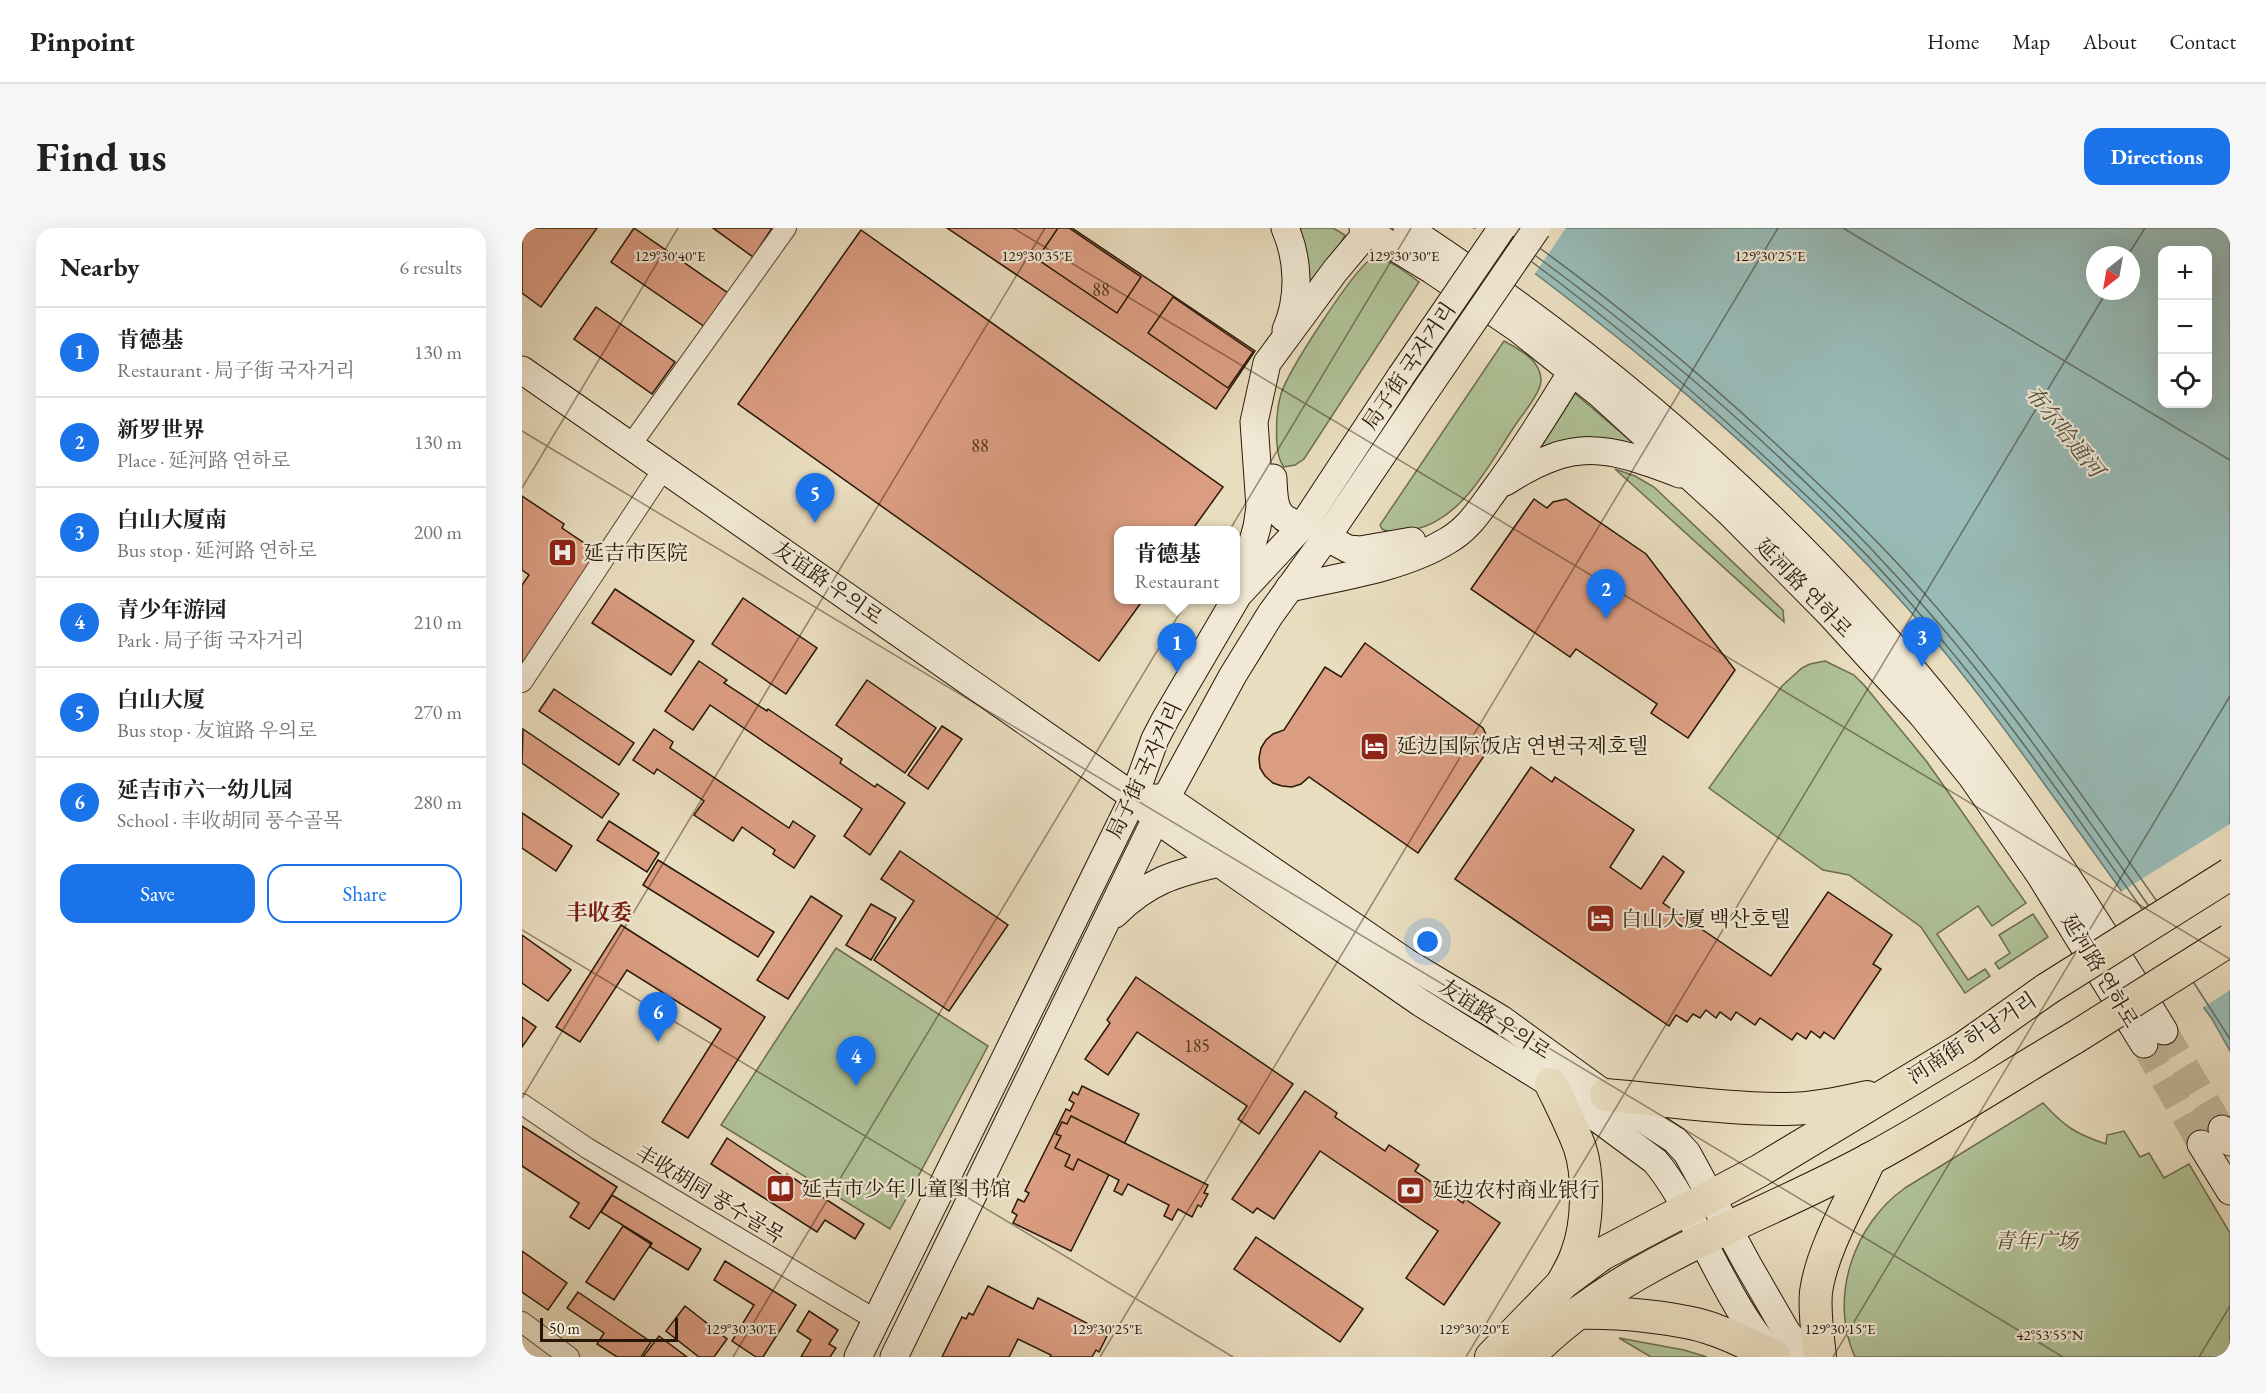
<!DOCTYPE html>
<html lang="en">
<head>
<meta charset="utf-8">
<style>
	body { margin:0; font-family:"EB Garamond","Noto Serif SC","Noto Serif KR",serif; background:#f6f6f6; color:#202124 }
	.controls { position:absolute; right:18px; top:18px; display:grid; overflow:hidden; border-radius:12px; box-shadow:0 6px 24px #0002 }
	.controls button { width:54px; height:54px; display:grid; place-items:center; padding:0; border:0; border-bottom:2px solid #e0e0e0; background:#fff; color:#202124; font:30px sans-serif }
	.compass { position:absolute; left:1564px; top:18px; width:54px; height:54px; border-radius:50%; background:#fff; box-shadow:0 6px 24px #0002; rotate:211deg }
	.scale { position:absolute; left:18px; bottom:15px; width:138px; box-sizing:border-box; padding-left:6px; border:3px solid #281706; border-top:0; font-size:16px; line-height:21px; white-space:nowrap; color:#281706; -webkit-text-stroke:4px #f1e9d5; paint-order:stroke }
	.you { position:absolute; left:906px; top:714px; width:21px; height:21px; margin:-15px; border:4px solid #fff; border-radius:50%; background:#1a73e8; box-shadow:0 0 0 9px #1a73e833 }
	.badge { display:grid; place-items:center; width:39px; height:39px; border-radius:50%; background:#1a73e8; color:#fff; font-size:20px; font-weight:700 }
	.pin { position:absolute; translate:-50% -50px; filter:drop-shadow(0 2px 3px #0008) }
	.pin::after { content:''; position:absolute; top:32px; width:21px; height:18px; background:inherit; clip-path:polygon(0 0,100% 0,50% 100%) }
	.popup { position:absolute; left:592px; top:298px; width:126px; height:78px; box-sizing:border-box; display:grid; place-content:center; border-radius:12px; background:#fff; filter:drop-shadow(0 2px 4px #0005); font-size:20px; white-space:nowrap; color:#757577 }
	.popup b { font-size:22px; color:#202124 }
	.popup::after { content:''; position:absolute; left:50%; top:100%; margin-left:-12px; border:12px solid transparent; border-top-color:#fff }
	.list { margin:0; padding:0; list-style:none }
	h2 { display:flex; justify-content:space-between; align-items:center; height:78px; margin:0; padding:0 24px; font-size:26px }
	h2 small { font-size:20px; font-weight:400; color:#757577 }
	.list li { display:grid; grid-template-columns:39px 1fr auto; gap:18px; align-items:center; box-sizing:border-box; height:90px; padding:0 24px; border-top:2px solid #e0e0e0 }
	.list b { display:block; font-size:22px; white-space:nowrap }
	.list p { margin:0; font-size:20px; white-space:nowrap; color:#757577 }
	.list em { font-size:20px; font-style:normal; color:#757577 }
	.actions { display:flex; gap:12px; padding:18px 24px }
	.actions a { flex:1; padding:14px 0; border:2px solid #1a73e8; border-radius:18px; text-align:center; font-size:21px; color:#1a73e8 }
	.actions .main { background:#1a73e8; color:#fff }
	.icon { flex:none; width:33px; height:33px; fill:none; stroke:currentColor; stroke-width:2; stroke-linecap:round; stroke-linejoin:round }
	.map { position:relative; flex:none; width:1708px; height:1129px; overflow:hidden; border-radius:18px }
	header { display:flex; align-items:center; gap:36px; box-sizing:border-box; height:84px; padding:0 30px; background:#fff; border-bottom:2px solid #e0e0e0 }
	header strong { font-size:28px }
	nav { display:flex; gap:33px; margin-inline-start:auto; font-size:21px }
	.intro { display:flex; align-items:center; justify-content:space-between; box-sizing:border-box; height:144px; padding:0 36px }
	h1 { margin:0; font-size:42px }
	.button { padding:15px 27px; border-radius:18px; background:#1a73e8; color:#fff; font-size:21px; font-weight:700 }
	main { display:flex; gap:36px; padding:0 36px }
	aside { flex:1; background:#fff; border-radius:18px; box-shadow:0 6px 24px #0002 }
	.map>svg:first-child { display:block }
	.green { fill:#b0c297; stroke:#6c6c4e; stroke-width:1.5 }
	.water { fill:#98bbb7; stroke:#6b7970; stroke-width:1.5; fill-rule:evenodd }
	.pier { fill:#e9ddbf }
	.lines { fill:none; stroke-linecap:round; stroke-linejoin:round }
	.shore { stroke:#60695e; stroke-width:1.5 }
	.building { fill:#db9d82; stroke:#281706; stroke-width:1.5 }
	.secondary-tunnel { stroke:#c2b59a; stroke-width:27; stroke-dasharray:27 14; stroke-linecap:butt }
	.street-casing { stroke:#584834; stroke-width:22 }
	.secondary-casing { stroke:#281706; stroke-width:29 }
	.primary-casing { stroke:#281706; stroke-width:34 }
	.street { stroke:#f1e9d5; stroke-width:20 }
	.secondary { stroke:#f1e9d5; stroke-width:27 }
	.primary { stroke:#e9ddbf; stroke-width:32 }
	.secondary-bridge-casing { stroke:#281706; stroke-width:29; stroke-linecap:butt }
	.primary-bridge-casing { stroke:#281706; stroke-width:34; stroke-linecap:butt }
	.secondary-bridge { stroke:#f1e9d5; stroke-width:27 }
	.primary-bridge { stroke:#e9ddbf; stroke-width:32 }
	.ticks { fill:none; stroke:#281706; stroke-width:1.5; stroke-opacity:0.45 }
	.labels { text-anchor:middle; stroke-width:4.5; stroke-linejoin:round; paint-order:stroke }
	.number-label { font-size:18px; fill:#553825 }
	.street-label { font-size:21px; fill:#281706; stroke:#f1e9d5 }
	.poi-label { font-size:21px; fill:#281706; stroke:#f1e9d5; text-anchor:start }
	.park-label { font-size:21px; font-style:italic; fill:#514a32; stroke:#f1e9d5 }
	.water-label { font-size:22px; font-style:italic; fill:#4f5044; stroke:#f1e9d5 }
	.neighbourhood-label { font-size:22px; font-weight:bold; fill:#7a1f14; stroke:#f1e9d5 }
	.ticks-label { font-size:15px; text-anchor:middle; fill:#281706; stroke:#f1e9d5; stroke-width:4.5; stroke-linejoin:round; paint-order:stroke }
</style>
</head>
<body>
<header>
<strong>Pinpoint</strong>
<nav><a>Home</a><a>Map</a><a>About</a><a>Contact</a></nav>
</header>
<div class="intro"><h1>Find us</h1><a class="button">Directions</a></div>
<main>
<aside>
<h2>Nearby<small>6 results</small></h2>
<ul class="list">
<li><span class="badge">1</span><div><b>肯德基</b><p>Restaurant · 局子街 국자거리</p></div><em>130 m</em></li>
<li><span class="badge">2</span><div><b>新罗世界</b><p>Place · 延河路 연하로</p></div><em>130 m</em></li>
<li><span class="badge">3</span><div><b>白山大厦南</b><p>Bus stop · 延河路 연하로</p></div><em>200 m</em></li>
<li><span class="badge">4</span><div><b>青少年游园</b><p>Park · 局子街 국자거리</p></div><em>210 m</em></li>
<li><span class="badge">5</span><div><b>白山大厦</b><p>Bus stop · 友谊路 우의로</p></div><em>270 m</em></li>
<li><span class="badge">6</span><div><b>延吉市六一幼儿园</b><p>School · 丰收胡同 풍수골목</p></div><em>280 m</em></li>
</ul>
<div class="actions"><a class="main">Save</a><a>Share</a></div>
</aside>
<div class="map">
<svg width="1708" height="1129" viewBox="0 0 1708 1129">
	<rect width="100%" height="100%" fill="#e9ddbf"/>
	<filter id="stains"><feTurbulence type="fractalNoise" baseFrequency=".00333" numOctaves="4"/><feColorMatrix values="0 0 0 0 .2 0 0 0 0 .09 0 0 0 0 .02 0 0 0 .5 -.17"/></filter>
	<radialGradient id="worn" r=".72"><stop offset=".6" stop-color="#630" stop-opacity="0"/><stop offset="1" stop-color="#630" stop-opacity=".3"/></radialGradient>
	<g class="green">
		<polygon points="770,0 811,0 823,7 811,30 778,77"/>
		<path d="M849,31C867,29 883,44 897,54L782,231L773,237L762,239C751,226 754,182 759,166C766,143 830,44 849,31Z"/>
		<path d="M982,113C996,121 1018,131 1019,151C1020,164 999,188 992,199C966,238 941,291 891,302C881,304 869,306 860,301L858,297Z"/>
		<polygon points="1049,162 1118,221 1007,229"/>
		<polygon points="1093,241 1113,248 1132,259 1261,382 1262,394"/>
		<polygon points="1303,433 1332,447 1342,457 1405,534 1504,675 1470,698 1456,678 1415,706 1446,752 1463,741 1468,748 1443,765 1399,699 1327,647 1301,642 1187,560 1260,458 1280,440 1288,436"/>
		<polygon points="1511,686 1526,709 1477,741 1473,735 1488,725 1477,707"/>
		<polygon points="314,720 466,818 368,1001 199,897"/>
		<path d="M1521,875C1543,899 1554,906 1584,916L1585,907L1602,903L1618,929L1627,925L1642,950L1667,936L1708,1005V1129H1333C1306,1070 1332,996 1383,960Z"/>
		<polygon points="1097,1110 1162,1122 1185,1129 1129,1129"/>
	</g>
	<path class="water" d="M952,0H1708V823L1690,791C1637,716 1585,642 1531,568C1480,497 1428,426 1369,362C1244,226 1101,109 952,0ZM1640,22H1686V176H1640ZM1573,27H1609V63H1573Z"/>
	<g class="pier">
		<polygon points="954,0 1044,0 1012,47 951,3"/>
		<polygon points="1708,596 1708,762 1679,781 1597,665"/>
	</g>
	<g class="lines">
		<g class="shore">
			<path d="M1019,21C1097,78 1171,140 1242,205C1292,251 1342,298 1387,348C1478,449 1556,561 1634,672"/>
			<path d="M1014,28C1145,124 1270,233 1379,353C1471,453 1548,566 1626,677"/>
			<path d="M1010,34C1088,92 1162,155 1233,220C1282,265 1331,310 1375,360C1465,460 1542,571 1620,681"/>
			<polyline points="1672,755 1708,811"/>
		</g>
	</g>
	<g class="building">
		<polygon points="0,0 75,0 19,79 0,65"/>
		<polygon points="112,0 206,65 183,99 89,34"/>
		<polygon points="191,0 250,0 231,29"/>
		<polygon points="425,0 550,0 733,123 694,181"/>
		<polygon points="536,0 547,0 619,49 595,85 515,31"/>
		<polygon points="339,2 701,259 670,302 596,302 596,372 621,372 577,433 216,176"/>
		<polygon points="651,69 731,124 706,160 626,105"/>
		<polygon points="74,79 153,134 130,166 52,111"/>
		<polygon points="0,268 42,296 40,300 77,325 0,437 0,357 7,347 0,342"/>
		<polygon points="1012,271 1025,280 1031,274 1044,271 1124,326 1213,442 1166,510 1129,485 1135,476 1054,421 1048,429 949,361"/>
		<polygon points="93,361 172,413 149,447 70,395"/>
		<polygon points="221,370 295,420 264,466 190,416"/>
		<polygon points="843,415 961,500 966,511 966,522 896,625 787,549 779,556 770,559 760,558 751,555 743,548 738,540 737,530 739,520 744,512 751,506 762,502 803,439 819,449"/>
		<polygon points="177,433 205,452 202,455 245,483 246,481 320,531 318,535 353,559 355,556 383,575 348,627 322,608 340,581 188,477 171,502 143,483"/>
		<polygon points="345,452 414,500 383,545 314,497"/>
		<polygon points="32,461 112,515 97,537 17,483"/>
		<polygon points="420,498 440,511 406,561 386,547"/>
		<polygon points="1,501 97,566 80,590 0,535"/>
		<polygon points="132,501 151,514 148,520 267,600 271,593 293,608 272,640 251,626 253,622 220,599 211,613 172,587 182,573 135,541 132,546 111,532"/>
		<polygon points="1009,539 1030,554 1033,549 1112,602 1088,639 1119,661 1141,628 1162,644 1141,675 1249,748 1306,664 1370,707 1351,736 1359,741 1312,811 1302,804 1298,810 1289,803 1284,811 1275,805 1270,812 1238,790 1233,797 1214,784 1209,792 1198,784 1194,790 1184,782 1178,790 1171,786 1165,794 1154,787 1147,798 933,651"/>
		<polygon points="0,585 50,618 34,643 0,620"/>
		<polygon points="87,593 137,625 125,644 75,612"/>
		<polygon points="378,623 486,697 427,783 352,732 392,673 359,651"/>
		<polygon points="136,632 252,704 236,729 121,657"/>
		<polygon points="289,668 320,688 266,771 235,752"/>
		<polygon points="349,676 374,690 349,732 324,717"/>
		<polygon points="99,697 243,789 166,910 140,894 199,801 105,742 58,814 34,799"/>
		<polygon points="0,707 49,742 26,773 0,755"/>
		<polygon points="614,749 771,856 737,906 716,891 725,878 615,804 586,847 563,831 588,795 585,792"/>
		<polygon points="0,789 14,799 0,819"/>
		<polygon points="560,858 617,886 549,1023 491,995 495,987 490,984 496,971 502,974 507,965 503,963 544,881 548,883 552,875 547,872 551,864 556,867"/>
		<polygon points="783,863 815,885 813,889 863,923 867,917 897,937 893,943 941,975 943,971 978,995 922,1077 884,1050 916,1003 798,923 752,991 735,980 731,985 710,971"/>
		<polygon points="549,888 686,957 682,965 686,966 679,979 676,977 670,989 656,981 650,992 642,988 647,977 606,956 600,967 592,963 597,952 556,931 551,942 543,938 548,927 533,920 539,908 534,906 540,894 545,896"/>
		<polygon points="0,898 95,959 67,1001 48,989 57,975 0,938"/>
		<polygon points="205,910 263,949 265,946 342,996 333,1011 303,992 295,1004 189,936"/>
		<polygon points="90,967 179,1021 166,1042 128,1019 130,1015 79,984"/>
		<polygon points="101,998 129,1016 92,1072 64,1054"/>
		<polygon points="734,1009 841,1081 818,1114 712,1041"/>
		<polygon points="0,1023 45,1055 26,1082 0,1064"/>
		<polygon points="203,1033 274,1077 241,1129 234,1129 210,1113 232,1077 192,1052"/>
		<polygon points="466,1058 511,1081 516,1070 586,1106 577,1124 574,1122 570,1129 528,1129 529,1127 496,1111 487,1129 420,1129 440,1089 444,1091 447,1085 451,1087"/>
		<polygon points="56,1064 129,1114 119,1129 95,1129 75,1116 82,1105 45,1080"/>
		<polygon points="163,1078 205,1111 192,1129 177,1129 144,1103"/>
		<polygon points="287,1083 316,1102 307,1116 314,1120 308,1129 279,1129 289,1112 275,1103"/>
		<polygon points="137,1108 165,1129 121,1129"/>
	</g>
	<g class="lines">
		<g class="secondary-tunnel">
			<polyline points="1642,803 1700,901"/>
			<polyline points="1622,816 1679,916"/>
		</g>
		<defs>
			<g id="street">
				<polyline points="108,218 264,0"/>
				<polyline points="0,454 142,240"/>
				<polyline points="0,876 65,920 354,1092"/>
				<polyline points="0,1094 47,1129"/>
			</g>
			<g id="secondary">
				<path d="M763,0C777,32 778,70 764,102"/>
				<polyline points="841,0 910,42 995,100 1079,167 1208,285 1306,384 1400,487 1450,549 1518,647 1622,816"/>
				<path d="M885,0C1091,135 1279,299 1432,492C1511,591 1577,696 1642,803"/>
				<path d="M0,142L612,569L635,592L899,775L1029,856L1133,933C1153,957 1166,984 1180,1012C1201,1052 1222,1096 1253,1129"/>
				<path d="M751,250C752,275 751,292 781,297"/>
				<path d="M983,254C1053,209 1084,218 1158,246"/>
				<polyline points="804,309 826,321 838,322 890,313"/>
				<path d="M767,360C818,349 881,340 925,313C948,300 959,280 974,260C1005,218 1032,173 1059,129"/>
				<polyline points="717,363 735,299 738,279 732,194 745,135 813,43 849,0"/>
				<polyline points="628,570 644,570 884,734 979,791 1084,867 1153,912 1165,925 1226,1037 1264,1103 1284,1129"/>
				<path d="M593,686C626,653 652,646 697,635"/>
				<polyline points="1700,901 1708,914"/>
				<polyline points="1679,916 1708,963"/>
				<polyline points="336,1129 612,569 633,511 644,490 716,367 781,297 879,148"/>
				<polyline points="372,1129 644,570 711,447 748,387 813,297 902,165"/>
			</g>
			<g id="primary">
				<path d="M1029,856C1039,877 1050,898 1058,920C1067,948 1066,997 1055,1025C1052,1035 1046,1045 1041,1054"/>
				<path d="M1084,867C1143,872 1203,881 1263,881C1290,881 1318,875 1345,869"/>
				<path d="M1056,1085C1093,1084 1159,1089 1193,1102C1213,1109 1232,1119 1252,1128"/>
				<polyline points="969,1129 1041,1055 1080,1026 1237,943 1443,819 1525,761"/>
				<path d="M1006,1129C1099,1033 1233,994 1348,931C1417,894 1484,850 1552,810"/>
				<path d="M1298,1129C1296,1108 1292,1086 1294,1064C1300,1021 1330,971 1348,931"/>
			</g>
		</defs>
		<use href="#street" class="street-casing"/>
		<use href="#secondary" class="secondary-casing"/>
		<use href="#primary" class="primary-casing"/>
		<use href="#street" class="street"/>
		<use href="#secondary" class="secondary"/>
		<use href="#primary" class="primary"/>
		<defs>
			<g id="secondary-bridge">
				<polyline points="879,148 980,0"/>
				<polyline points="902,165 1015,0"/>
			</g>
			<g id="primary-bridge">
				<polyline points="1525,761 1708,646"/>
				<polyline points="1552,810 1708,712"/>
			</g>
		</defs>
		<use href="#secondary-bridge" class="secondary-bridge-casing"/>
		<use href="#primary-bridge" class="primary-bridge-casing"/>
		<use href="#secondary-bridge" class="secondary-bridge"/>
		<use href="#primary-bridge" class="primary-bridge"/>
	</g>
	<path class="ticks" d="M491,0L1708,731M1321,0L1708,232M1606,27L1623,0M0,203L1541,1129M0,260L156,0M0,702L711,1129M0,870L523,0M211,1129L889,0M578,1129L1256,0M944,1129L1585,63M1311,1129L1708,468M1677,1129L1708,1078"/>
	<defs>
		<symbol id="hospital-square" viewBox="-11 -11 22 22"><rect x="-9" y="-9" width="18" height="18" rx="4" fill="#8f2418" stroke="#f1e9d5"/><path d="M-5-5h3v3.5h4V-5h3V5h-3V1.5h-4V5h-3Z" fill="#fff"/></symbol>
		<symbol id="hotel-square" viewBox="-11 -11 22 22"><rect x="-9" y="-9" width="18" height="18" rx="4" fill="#8f2418" stroke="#f1e9d5"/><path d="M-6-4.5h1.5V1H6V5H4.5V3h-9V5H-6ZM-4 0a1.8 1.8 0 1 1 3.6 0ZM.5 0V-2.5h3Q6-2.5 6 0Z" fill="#fff"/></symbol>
		<symbol id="library-square" viewBox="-11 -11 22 22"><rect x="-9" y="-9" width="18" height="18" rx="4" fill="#8f2418" stroke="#f1e9d5"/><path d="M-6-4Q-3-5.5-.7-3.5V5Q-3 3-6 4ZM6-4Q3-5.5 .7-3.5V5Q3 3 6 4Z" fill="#fff"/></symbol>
		<symbol id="bank-square" viewBox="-11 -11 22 22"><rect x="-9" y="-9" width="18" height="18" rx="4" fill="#8f2418" stroke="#f1e9d5"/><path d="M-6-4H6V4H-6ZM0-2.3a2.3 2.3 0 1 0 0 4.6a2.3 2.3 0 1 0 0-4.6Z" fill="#fff"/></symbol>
	</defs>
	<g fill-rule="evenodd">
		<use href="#hospital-square" x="24" y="308" width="33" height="33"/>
		<use href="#hotel-square" x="836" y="502" width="33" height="33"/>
		<use href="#hotel-square" x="1062" y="674" width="33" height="33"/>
		<use href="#library-square" x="242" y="944" width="33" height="33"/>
		<use href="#bank-square" x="872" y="946" width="33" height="33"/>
	</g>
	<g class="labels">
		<g class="number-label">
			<text x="579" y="68">88</text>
			<text x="458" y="224">88</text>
			<text x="675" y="824">185</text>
		</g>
		<g class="street-label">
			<text transform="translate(887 138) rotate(-56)" y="7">局子街 국자거리</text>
			<text transform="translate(306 355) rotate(35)" y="7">友谊路 우의로</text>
			<text transform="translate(1282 360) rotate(46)" y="7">延河路 연하로</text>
			<text transform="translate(622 542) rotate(-65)" y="7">局子街 국자거리</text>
			<text transform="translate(1578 743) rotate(59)" y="7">延河路 연하로</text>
			<text transform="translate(973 791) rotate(33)" y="7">友谊路 우의로</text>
			<text transform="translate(1450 810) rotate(-33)" y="7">河南街 하남거리</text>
			<text transform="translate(188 966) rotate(31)" y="7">丰收胡同 풍수골목</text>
		</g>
		<g class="poi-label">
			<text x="61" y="332">延吉市医院</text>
			<text x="874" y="525">延边国际饭店 연변국제호텔</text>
			<text x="1099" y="698">白山大厦 백산호텔</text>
			<text x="279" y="968">延吉市少年儿童图书馆</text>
			<text x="910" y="969">延边农村商业银行</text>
		</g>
		<g class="park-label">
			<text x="1514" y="1020">青年广场</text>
		</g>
		<g class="water-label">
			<text transform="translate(1543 203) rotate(51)" y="8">布尔哈通河</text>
		</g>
		<g class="neighbourhood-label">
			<text x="77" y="692">丰收委</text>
		</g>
	</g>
	<g class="ticks-label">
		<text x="148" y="33">129°30'40"E</text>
		<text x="515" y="33">129°30'35"E</text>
		<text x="882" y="33">129°30'30"E</text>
		<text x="1248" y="33">129°30'25"E</text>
		<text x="219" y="1106">129°30'30"E</text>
		<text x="585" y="1106">129°30'25"E</text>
		<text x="952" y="1106">129°30'20"E</text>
		<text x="1318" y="1106">129°30'15"E</text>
		<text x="1528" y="1112">42°53'55"N</text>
	</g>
	<rect width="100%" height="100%" filter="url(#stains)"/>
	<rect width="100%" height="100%" fill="url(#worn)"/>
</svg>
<div class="controls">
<button>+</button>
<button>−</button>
<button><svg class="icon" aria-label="locate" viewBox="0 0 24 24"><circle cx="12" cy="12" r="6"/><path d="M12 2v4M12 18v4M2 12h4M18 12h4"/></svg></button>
</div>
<svg class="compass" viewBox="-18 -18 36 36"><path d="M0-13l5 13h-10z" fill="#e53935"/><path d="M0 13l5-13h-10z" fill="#757577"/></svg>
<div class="scale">50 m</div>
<div class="you"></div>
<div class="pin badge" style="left:655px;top:445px">1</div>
<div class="popup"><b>肯德基</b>Restaurant</div>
<div class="pin badge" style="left:1084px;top:391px">2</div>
<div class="pin badge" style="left:1400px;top:439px">3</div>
<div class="pin badge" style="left:334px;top:858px">4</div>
<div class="pin badge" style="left:293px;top:295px">5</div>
<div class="pin badge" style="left:136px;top:814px">6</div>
</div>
</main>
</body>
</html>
